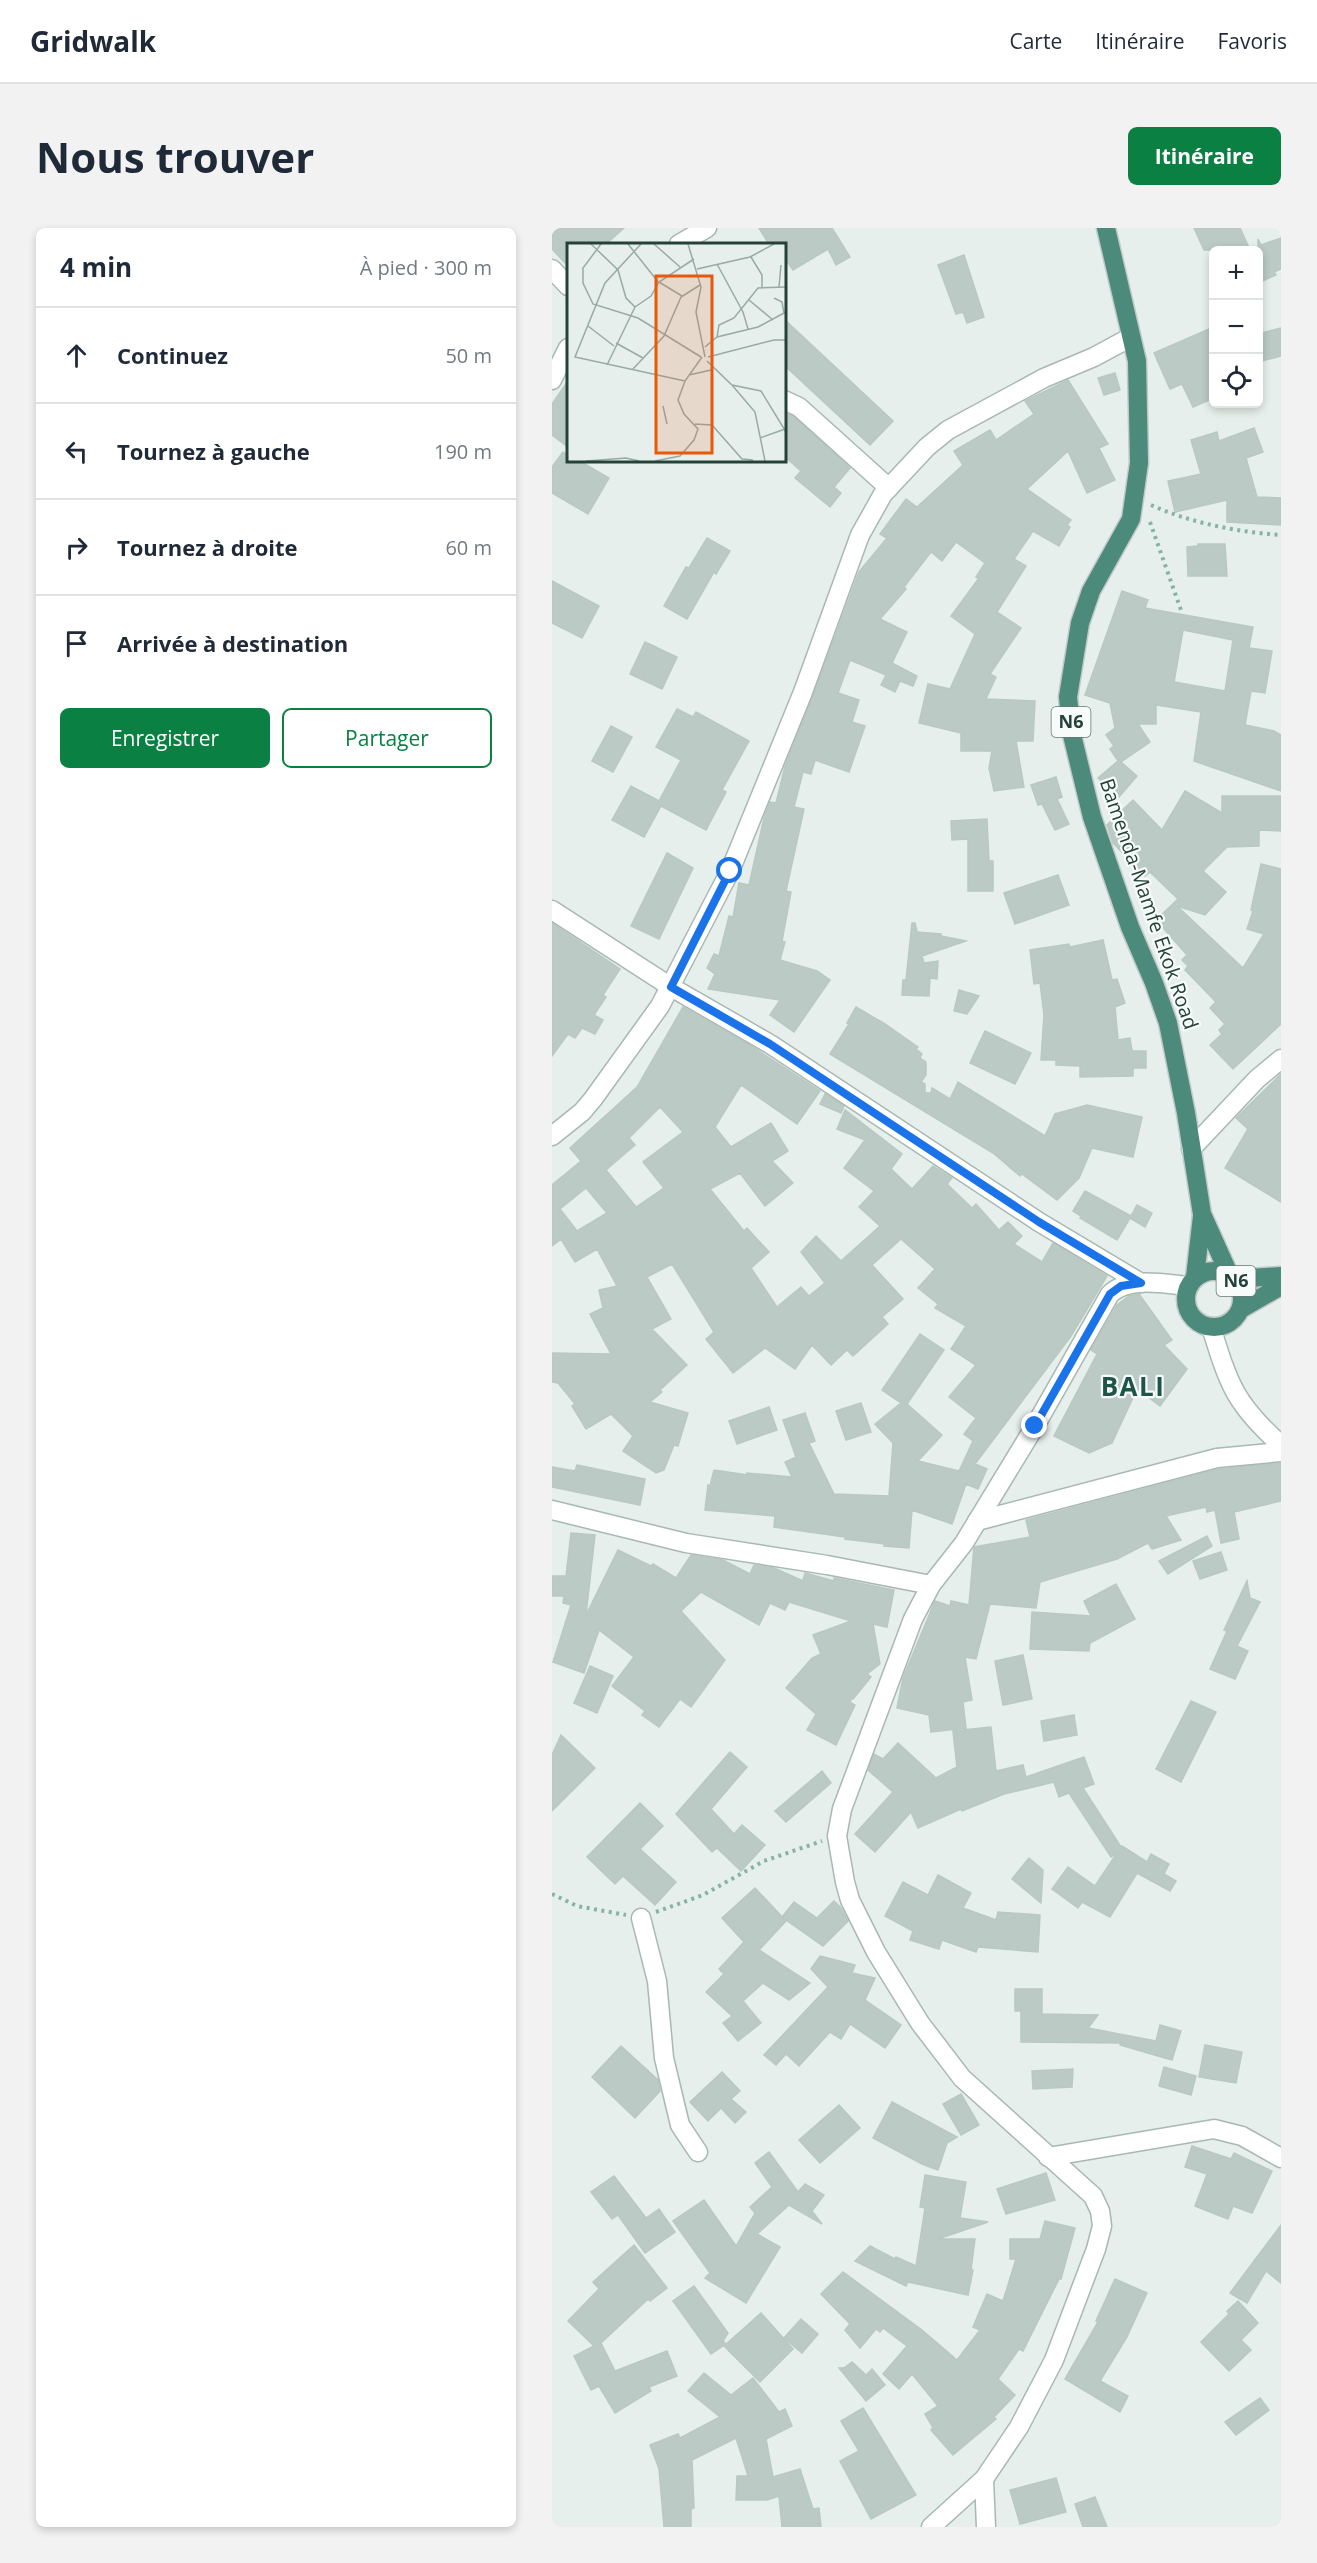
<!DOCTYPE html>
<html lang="fr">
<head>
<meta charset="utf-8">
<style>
	body { margin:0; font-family:"Open Sans",sans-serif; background:#f2f2f3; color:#1f2937 }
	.controls { position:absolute; right:18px; top:18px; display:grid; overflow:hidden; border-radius:9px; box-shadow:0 3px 9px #0003 }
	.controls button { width:54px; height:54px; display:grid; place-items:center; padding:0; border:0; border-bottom:2px solid #e0e1e3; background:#fff; color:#1f2937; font:30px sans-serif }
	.stop { position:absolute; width:18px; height:18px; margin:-14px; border:4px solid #1a73e8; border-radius:50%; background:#fff }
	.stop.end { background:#1a73e8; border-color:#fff; box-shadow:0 2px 6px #0008 }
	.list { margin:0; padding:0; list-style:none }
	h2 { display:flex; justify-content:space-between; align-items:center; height:78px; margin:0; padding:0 24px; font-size:26px }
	h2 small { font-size:20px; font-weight:400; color:#747a83 }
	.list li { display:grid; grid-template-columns:39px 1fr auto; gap:18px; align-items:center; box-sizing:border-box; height:96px; padding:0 24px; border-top:2px solid #e0e1e3 }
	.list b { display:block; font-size:22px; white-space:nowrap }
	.list em { font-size:20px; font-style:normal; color:#747a83 }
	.actions { display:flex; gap:12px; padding:18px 24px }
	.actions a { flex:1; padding:14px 0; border:2px solid #0b8043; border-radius:9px; text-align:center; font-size:21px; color:#0b8043 }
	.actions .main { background:#0b8043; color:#fff }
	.icon { flex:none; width:33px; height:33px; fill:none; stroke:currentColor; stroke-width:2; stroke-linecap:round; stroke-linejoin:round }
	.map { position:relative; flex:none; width:729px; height:2299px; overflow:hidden; border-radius:9px }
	header { display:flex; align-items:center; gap:36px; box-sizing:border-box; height:84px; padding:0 30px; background:#fff; border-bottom:2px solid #e0e1e3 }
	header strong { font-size:28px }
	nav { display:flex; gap:33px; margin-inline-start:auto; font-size:21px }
	.intro { display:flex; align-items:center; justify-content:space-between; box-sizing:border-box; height:144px; padding:0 36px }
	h1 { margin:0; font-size:42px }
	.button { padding:15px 27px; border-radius:9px; background:#0b8043; color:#fff; font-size:21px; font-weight:700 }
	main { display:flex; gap:36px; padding:0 36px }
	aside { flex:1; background:#fff; border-radius:9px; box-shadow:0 3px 9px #0003 }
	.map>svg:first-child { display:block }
	.building { fill:#bbcac4; stroke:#b8c9c2; stroke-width:1.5; fill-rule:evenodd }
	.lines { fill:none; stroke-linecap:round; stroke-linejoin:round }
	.minor-casing { stroke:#a8b8b2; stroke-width:21 }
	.tertiary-casing { stroke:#a8b8b2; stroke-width:21 }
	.trunk-casing { stroke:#c2cac8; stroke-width:21 }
	.path { stroke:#86b3a5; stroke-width:4; stroke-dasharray:3 4.5; stroke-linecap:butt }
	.minor { stroke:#fff; stroke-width:18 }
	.tertiary { stroke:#fff; stroke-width:18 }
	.trunk { stroke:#4c8a7c; stroke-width:18 }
	.route { stroke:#1a73e8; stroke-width:8 }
	.labels { text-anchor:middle; stroke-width:4.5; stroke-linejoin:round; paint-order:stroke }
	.shield { fill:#f7fbf9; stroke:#637a73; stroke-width:1.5 }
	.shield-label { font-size:18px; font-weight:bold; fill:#24423a }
	.street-label { font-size:20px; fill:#24423a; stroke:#f7fbf9 }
	.district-label { font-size:26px; font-weight:bold; letter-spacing:1.5px; fill:#1f5548; stroke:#f7fbf9 }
	.inset-road { fill:none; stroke:#98aaa4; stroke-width:1.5 }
	.view { fill:#e8590c; fill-opacity:0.15; stroke:#e8590c; stroke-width:3 }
	.inset-edge { fill:none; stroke:#24423a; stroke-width:3 }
</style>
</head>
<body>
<header>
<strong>Gridwalk</strong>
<nav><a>Carte</a><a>Itinéraire</a><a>Favoris</a></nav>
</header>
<div class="intro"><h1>Nous trouver</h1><a class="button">Itinéraire</a></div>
<main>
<aside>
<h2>4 min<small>À pied · 300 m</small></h2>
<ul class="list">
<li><svg class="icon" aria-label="ahead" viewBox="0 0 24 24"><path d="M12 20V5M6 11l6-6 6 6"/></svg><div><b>Continuez</b></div><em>50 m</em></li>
<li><svg class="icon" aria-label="left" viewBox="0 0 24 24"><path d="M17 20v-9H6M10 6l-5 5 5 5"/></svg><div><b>Tournez à gauche</b></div><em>190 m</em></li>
<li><svg class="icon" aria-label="right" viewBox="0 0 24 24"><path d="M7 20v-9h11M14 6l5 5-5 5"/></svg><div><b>Tournez à droite</b></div><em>60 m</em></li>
<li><svg class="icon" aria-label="arrive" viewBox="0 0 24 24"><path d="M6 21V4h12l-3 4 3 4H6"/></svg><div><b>Arrivée à destination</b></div></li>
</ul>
<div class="actions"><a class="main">Enregistrer</a><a>Partager</a></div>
</aside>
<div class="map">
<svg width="729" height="2299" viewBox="0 0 729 2299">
	<rect width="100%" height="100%" fill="#e6efeb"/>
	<g class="building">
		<polygon points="0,0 72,0 54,16 16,16 16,38 0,21"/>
		<polygon points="207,0 280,0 298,29 284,37 276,21 241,42 232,29 232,16 217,16"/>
		<polygon points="642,0 688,0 698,22 652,22"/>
		<polygon points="729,10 729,41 722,44 724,47 706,55 706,11 709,17"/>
		<polygon points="412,27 432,89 415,95 411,84 404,86 386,37"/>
		<polygon points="232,91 341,193 318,217 232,137"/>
		<polygon points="662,99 662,170 641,179 630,156 618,161 602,125"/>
		<polygon points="729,100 729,128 706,134 706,106"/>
		<polygon points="563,145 568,162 552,167 546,150"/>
		<polygon points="516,152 556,216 547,220 563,252 535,265 516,223 475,261 519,292 515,297 518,299 507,318 481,303 462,331 474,338 445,384 469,400 438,446 444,449 434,471 483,473 481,513 464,513 472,559 442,563 437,540 440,523 409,523 409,505 367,495 376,456 398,461 423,406 399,388 427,350 424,349 433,335 404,314 390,333 379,324 352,359 354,361 328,391 355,404 340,435 365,448 361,458 348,453 343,464 329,457 334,447 298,432 286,465 307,472 300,494 313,498 297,544 263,532 259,546 251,544 242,579 252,581 234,663 239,664 230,713 233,714 228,732 265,743 278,752 242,804 218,787 228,772 156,761 163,746 155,740 162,726 167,728 177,688 181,689 187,655 197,657 212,590 218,574 224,575 233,538 261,468 307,344 335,310 328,306 354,271 365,279 411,237 402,223 438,202 444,212 482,186 473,173"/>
		<polygon points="16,153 16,219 0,207 0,176"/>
		<polygon points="232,185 241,188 298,240 282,259 289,265 278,279 243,250 249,243 232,228"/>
		<polygon points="702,200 711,224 694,230 705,269 729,270 729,297 675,294 675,272 623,284 616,253 649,246 639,212 665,204 667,213"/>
		<polygon points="11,224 16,227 16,232 26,232 57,250 36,286 0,265 0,239"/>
		<polygon points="155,310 178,323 164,346 162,344 135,391 112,378 134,339 137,340"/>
		<polygon points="646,316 673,316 675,348 636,348 635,319 646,318"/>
		<polygon points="0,353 47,378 30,410 0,395"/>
		<path d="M570,363L596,372L593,380L701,399L697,420L720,423L713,465L699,463L693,497L722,503L729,507V563L642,533L649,484L604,477V496H586L598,514L569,534L585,548L567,569L546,550L566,533L558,521L562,518L554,507L563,500L558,475L533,467ZM631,402L681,412L673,463L622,454Z"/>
		<polygon points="93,414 125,429 110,461 78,446"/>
		<polygon points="125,481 141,489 144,484 197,513 170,562 174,564 154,602 109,578 92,609 60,592 79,558 107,573 129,532 104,519"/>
		<polygon points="59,498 80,509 61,544 40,533"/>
		<polygon points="504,549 510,569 505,571 517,596 503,602 490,576 486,577 479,557"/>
		<polygon points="633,563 670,585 670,568 729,568 729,603 707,602 707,618 675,619 651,643 674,664 653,687 625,678 691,740 712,706 695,701 701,683 699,682 709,636 729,641 729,796 681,841 658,817 670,806 667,802 673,796 658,780 664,774 633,742 636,738 630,732 635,727 604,692 626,671 598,644 593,648 561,615 555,597 581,572 610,602"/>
		<polygon points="435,591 437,633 441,633 441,663 416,663 416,611 400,612 399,593"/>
		<polygon points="115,625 141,640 107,711 79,698"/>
		<polygon points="506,647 517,677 463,696 452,665"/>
		<polygon points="0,695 68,741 51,767 54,769 42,787 51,792 43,806 30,800 23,810 16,806 0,828"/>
		<polygon points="360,695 363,695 365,704 389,706 389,708 414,713 370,728 372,735 386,733 385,751 378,750 377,768 350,767 351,752 354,752"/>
		<polygon points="551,712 560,752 565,751 573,775 563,779 566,812 578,810 580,823 594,823 594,840 581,840 581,848 528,849 528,838 504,837 504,832 489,832 492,787 488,755 482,756 478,722 517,716 518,719"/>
		<polygon points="407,762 427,768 415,786 402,783"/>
		<path d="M131,779L199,818L268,863L245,896L189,857L163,899L179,919L219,895L236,923L220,933L241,955L213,978L188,945L158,961L192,1003L195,1000L217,1024L199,1040L225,1079L249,1059L257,1068L273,1055L249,1024L264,1008L289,1033L328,998L307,979L322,963L292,940L313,912L285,901L293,882L350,926L339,941L360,961L381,938L400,950L395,956L420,980L424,976L447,1002L456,994L470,1008L462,1016L490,1034L501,1015L555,1048L519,1108L423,1236L435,1241L426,1261L414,1256L400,1296L360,1282L357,1320L332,1318L333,1316L293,1311V1309L222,1299L223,1288L153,1282L156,1257L158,1258L162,1242L196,1247L195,1245L240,1249L233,1234L244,1229L231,1192L253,1185L263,1213L257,1215L282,1266L337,1268L341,1215L323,1196L349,1175L330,1162L368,1106L392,1122L355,1176L390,1207L366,1233L407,1243L421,1213L412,1206L424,1190L397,1169L424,1137L399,1121L414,1098L383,1080L386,1076L366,1060L383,1041L349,1011L320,1037L351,1071L330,1089L336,1096L301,1128L295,1122L279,1137L260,1117L243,1141L213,1120L181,1145L154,1111L162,1104L120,1036L95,1049L119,1091L100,1101L135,1137L108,1162L110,1164L98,1174L136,1185L126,1218L122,1217L112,1242L104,1245L71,1223L81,1208L59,1186L34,1201L20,1178L23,1176L6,1155L0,1154V1125L59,1126L38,1086L51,1080L47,1062L65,1058L45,1021L23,1034L9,1011L0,1018V957L29,933L18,920L85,859ZM108,879L131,904L91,934L112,960L84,979L54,942L83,917L77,910ZM34,960L55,985L25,1003L8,981Z"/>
		<polygon points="304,779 333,796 366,819 364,821 370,826 368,830 374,834 374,847 369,854 373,856 373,865 379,865 380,860 398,871 406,854 493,908 503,886 535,877 590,889 581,929 540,920 527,950 505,972 470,946 468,948 441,925 278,826 297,796 295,795"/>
		<polygon points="433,803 479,825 463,856 418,835"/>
		<polygon points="729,846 729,974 673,940 696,901 684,890"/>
		<polygon points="273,866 292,878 289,885 268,876"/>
		<polygon points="533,963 579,988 585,977 600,985 593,999 578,990 565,1012 528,990 529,988 521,983"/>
		<polygon points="587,1066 620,1112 612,1117 635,1141 608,1178 585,1161 560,1215 537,1225 502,1208 545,1126 539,1122 565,1077 577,1068"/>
		<polygon points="309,1175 319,1204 294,1212 284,1183"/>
		<polygon points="217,1179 225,1202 185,1216 177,1193"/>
		<polygon points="729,1235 729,1273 682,1284 687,1311 669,1315 663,1282 655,1284 654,1279 614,1288 629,1312 600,1321 596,1315 565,1331 488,1354 484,1380 438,1376 424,1431 413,1429 420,1472 411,1474 414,1500 379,1504 377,1487 345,1480 351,1450 383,1373 398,1378 399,1373 417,1377 422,1319 478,1309 474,1292 667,1241"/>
		<polygon points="25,1237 93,1251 88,1277 0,1259 0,1239 23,1243"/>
		<polygon points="19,1305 43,1307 34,1387 66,1322 99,1338 101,1336 124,1350 139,1327 171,1332 198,1346 202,1337 222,1340 251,1353 253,1345 282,1353 282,1350 342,1362 335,1399 321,1396 328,1436 315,1446 319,1449 301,1471 298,1471 299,1475 303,1477 284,1517 255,1502 264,1486 234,1460 260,1430 269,1426 261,1407 299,1393 237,1374 233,1382 218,1375 207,1397 149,1364 129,1383 173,1432 139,1479 128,1471 107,1499 90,1487 93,1483 60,1458 82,1429 47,1402 32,1445 1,1434 19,1377 11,1375 12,1368 0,1368 0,1348 14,1348"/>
		<polygon points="655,1308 660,1318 616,1346 607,1333"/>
		<polygon points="669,1324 675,1342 648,1351 641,1333"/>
		<polygon points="695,1353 698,1370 708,1374 685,1418 696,1423 683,1451 658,1441 675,1403 672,1402"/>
		<polygon points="564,1356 583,1391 538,1415 537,1423 478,1421 480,1384 539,1388 532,1373"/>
		<polygon points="471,1427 480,1471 451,1477 443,1433"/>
		<polygon points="38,1438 61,1448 45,1485 22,1475"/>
		<polygon points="639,1473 664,1484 629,1554 604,1541"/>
		<polygon points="522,1487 525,1507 492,1513 489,1493"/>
		<polygon points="439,1499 444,1543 471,1537 474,1549 532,1529 542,1556 531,1560 569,1619 570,1618 595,1634 599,1626 617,1636 612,1646 624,1653 618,1663 585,1645 558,1689 530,1674 526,1680 500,1661 516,1639 543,1658 565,1625 559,1629 517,1565 507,1569 502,1554 452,1566 410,1583 409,1581 366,1600 359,1584 323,1624 303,1606 341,1564 316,1542 322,1526 331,1531 346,1515 384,1550 405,1539 401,1503"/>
		<polygon points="9,1507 43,1540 0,1583 0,1527"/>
		<polygon points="178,1524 195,1539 159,1581 182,1606 190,1597 213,1617 189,1643 165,1620 160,1624 124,1586"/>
		<polygon points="270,1543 279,1555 234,1594 223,1583"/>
		<polygon points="88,1575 111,1598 88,1621 124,1654 103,1677 71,1648 63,1656 35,1629"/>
		<polygon points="477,1630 491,1642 489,1675 460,1651"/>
		<polygon points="386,1647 419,1665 411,1680 444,1692 446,1684 488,1687 486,1724 426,1719 424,1724 390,1712 387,1721 358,1712 361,1703 333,1688 351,1654 376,1667"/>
		<polygon points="203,1660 234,1693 207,1722 258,1755 237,1772 211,1755 191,1773 209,1795 186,1813 171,1795 180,1788 154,1764 172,1746 167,1741 192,1714 170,1690"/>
		<polygon points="282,1673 289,1680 296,1693 271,1718 230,1689 242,1674 265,1690"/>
		<polygon points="268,1728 303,1737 300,1745 323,1750 313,1772 349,1797 333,1820 298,1796 289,1811 278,1804 247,1838 234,1826 224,1837 212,1827 276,1759 259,1741"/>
		<polygon points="463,1761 490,1761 490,1786 546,1787 536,1800 604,1813 608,1797 629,1803 620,1832 568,1817 568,1815 469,1814 469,1783 463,1783"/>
		<polygon points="653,1817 690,1824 684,1855 647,1849"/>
		<polygon points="69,1818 106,1852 108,1863 83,1890 40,1849"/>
		<polygon points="612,1839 644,1848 639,1867 607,1858"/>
		<polygon points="521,1841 520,1859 481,1861 480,1843"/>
		<polygon points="170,1844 188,1863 179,1871 194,1884 183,1895 169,1880 156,1893 138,1874"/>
		<polygon points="409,1866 427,1897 409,1907 391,1876"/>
		<polygon points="340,1874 405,1909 395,1915 386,1942 370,1936 321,1910"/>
		<polygon points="287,1877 308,1900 268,1935 247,1912"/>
		<polygon points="640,1918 679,1931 682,1925 720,1943 700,1985 681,1978 676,1991 643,1978 655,1946 633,1939"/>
		<polygon points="217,1924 246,1964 253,1956 272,1967 260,1983 270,1996 237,1977 205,2006 228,2019 194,2075 153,2050 158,2045 121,1993 152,1972 184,2018 203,1985 198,1979 220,1959 203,1935"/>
		<polygon points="494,1945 503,1972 454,1986 445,1961"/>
		<polygon points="373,1947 414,1954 408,1990 436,1994 386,2011 423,2011 419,2042 421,2042 416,2067 356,2054 354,2058 303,2033 318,2018 343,2031 344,2029 364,2038 373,1980 368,1979"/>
		<polygon points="62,1948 94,1990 107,1981 123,2004 93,2025 66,1987 60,1991 39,1964"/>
		<polygon points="493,1993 523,2000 509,2051 507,2051 471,2123 467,2121 446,2151 463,2167 442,2189 444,2191 401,2227 379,2202 381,2200 373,2186 386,2178 360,2146 347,2161 331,2146 355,2118 331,2100 328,2104 324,2101 308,2120 293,2102 298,2096 269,2066 291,2044 370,2102 405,2132 428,2102 421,2099 435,2066 451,2073 464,2031 458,2031 458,2011 488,2011"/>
		<polygon points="729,1997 729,2055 714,2043 695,2075 678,2065"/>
		<polygon points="82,2017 115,2060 98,2073 96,2071 49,2115 63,2143 115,2123 125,2148 97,2159 99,2163 63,2185 47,2158 39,2162 22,2128 42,2118 16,2093 47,2061 41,2054"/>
		<polygon points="563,2051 595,2065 575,2109 548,2153 576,2168 568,2184 513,2151 546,2094 544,2093"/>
		<polygon points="142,2058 176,2105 171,2113 174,2116 159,2126 121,2073"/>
		<polygon points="686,2073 706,2095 689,2112 699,2122 677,2143 649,2114 677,2086 675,2083"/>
		<polygon points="209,2085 241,2121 208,2154 172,2118"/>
		<polygon points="249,2091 266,2106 250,2125 232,2110"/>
		<polygon points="300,2134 314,2147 320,2141 333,2157 314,2173 287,2140 292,2140"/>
		<polygon points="152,2145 179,2167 201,2150 227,2184 233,2181 240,2198 214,2211 221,2249 248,2241 261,2281 267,2280 269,2299 230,2299 227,2268 215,2272 184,2272 185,2248 196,2248 184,2210 140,2232 142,2280 139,2281 139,2299 112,2299 107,2241 98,2217 126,2206 128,2210 168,2189 136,2163"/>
		<polygon points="708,2170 717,2182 684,2207 673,2194"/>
		<polygon points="311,2180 364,2267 319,2291 288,2233 307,2223 289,2193"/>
		<polygon points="504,2250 514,2284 468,2296 458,2262"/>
		<polygon points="543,2269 555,2299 531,2299 523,2276"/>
	</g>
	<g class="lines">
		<defs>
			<g id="minor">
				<polyline points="127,16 155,0"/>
				<polyline points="0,41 16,58"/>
				<polyline points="0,152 16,120"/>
				<polyline points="232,172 247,179 337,260"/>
				<polyline points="0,682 119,759 218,816 487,994 589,1055"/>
				<polyline points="0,908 30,884 41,871 108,778 178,643 251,464 308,307 331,266 375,219 396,202 492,150 542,129 579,109"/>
				<polyline points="639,921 705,851 729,831"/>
				<polyline points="425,1293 665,1230 729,1224"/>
				<polyline points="89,1690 105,1753 112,1830 128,1897 146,1924"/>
				<polyline points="496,1929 662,1901 690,1908 729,1930"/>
				<polyline points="432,2251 434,2299"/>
			</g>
			<g id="tertiary">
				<path d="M659,1099C677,1157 683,1176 729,1217"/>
				<polyline points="0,1282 134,1315 275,1337 379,1357"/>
				<path d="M379,2299L432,2251L467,2199L502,2132L544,2021L550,1998L548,1983L541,1968L410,1850L368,1795L324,1724L298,1672L293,1654L285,1608L290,1581L361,1391L379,1357L412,1315L483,1198L558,1066C577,1048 613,1056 637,1058"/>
			</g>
			<g id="trunk">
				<polyline points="554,0 585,133 587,235 579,291 539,363 528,395 516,469 520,507 540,589 578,699 602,755 616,795 634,885 650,986 677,1046"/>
				<circle cx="662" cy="1071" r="28"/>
				<polyline points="643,1049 650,988"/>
				<polyline points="682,1051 729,1048"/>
				<polyline points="689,1081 729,1058"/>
			</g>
		</defs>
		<use href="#minor" class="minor-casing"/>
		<use href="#tertiary" class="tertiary-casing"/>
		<use href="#trunk" class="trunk-casing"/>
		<g class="path">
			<path d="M599,277C639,295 685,304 729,307"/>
			<polyline points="598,294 630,385"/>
			<polyline points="0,1666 25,1678 74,1687"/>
			<polyline points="104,1684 151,1667 212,1633 270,1613"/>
		</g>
		<use href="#minor" class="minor"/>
		<use href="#tertiary" class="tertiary"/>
		<use href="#trunk" class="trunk"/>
	</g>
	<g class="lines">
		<polyline class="route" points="178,643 119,759 218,816 487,994 589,1055 569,1058 558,1066 483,1198"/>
	</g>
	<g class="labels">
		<g class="shield">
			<rect x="499.5" y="479" width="39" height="30" rx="4.5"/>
			<rect x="664.5" y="1038" width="39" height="30" rx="4.5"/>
		</g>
		<g class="shield-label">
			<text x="519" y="500">N6</text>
			<text x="684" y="1059">N6</text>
		</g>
		<g class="street-label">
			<text transform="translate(597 676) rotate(71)" y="7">Bamenda-Mamfe Ekok Road</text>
		</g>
		<g class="district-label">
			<text x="581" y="1168">BALI</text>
		</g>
	</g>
	<g transform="translate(15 15)">
		<rect width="219" height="219" fill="#e6efeb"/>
		<path class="inset-road" d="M24,1L51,27L59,55L68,64L40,122M34,1L16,25V40L26,61L71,75L134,114M61,1L92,40M74,1L38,40L8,114L118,138M87,1L113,24M121,1L134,44L129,69L138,114M184,14L195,32V44M150,21L176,69L181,86M130,26L183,14L207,1M92,39L115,53M212,44L214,22M207,55L215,59L217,70M182,57L206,77M68,64L84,53L92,39L127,16M21,83L47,103M150,94L152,82L167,75L191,45L219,44M49,100L76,115M138,104L150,94L191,84L219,69M141,114L207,97H219M140,118L165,142L194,148L219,189M65,127L97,93L114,54L133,42M122,132L144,127M165,142L188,169L198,218M96,163L100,181M128,181L145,182L175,216L186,217M193,195L218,186M19,218L59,215L72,218M88,218L113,213L127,197L131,186L117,171L111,157L118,138L135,114"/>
		<path class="view" d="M89,33H145V210H89Z"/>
		<rect width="219" height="219" class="inset-edge"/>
	</g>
</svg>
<div class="controls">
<button>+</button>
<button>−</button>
<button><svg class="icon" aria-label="locate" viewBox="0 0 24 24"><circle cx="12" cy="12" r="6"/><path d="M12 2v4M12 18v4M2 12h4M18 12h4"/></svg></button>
</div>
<div class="stop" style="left:178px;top:643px"></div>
<div class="stop end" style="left:483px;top:1198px"></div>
</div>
</main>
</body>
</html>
